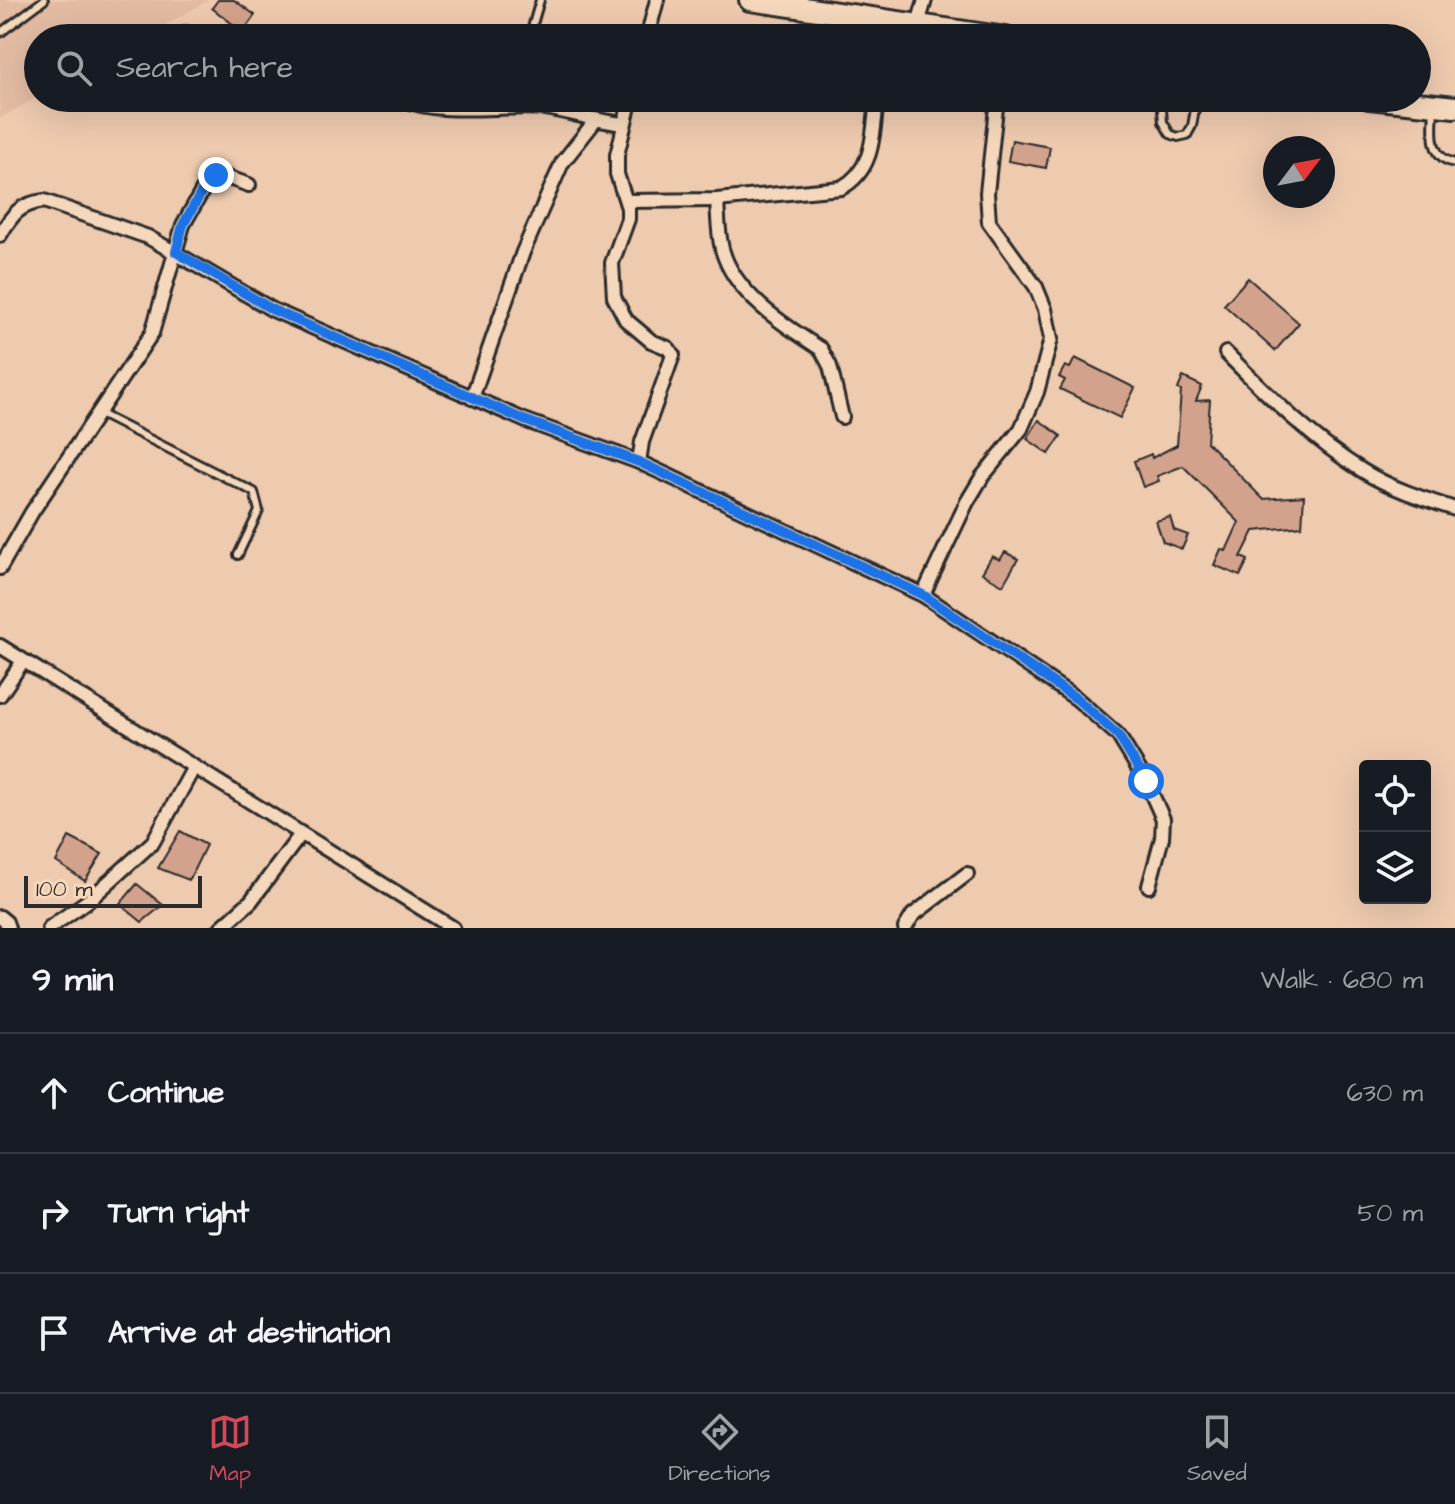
<!DOCTYPE html>
<html lang="en">
<head>
<meta charset="utf-8">
<style>
	body { margin:0; font-family:"Architects Daughter",sans-serif; background:#242831; color:#f1f3f6 }
	.controls { position:absolute; right:24px; bottom:24px; display:grid; overflow:hidden; border-radius:8px; box-shadow:0 8px 32px #0002 }
	.controls button { width:72px; height:72px; display:grid; place-items:center; padding:0; border:0; border-bottom:2px solid #363941; background:#171b24; color:#f1f3f6; font:40px sans-serif }
	.compass { position:absolute; left:1263px; top:136px; width:72px; height:72px; border-radius:50%; background:#171b24; box-shadow:0 8px 32px #0002; rotate:58deg }
	.scale { position:absolute; left:24px; bottom:20px; width:178px; box-sizing:border-box; padding-left:8px; border:4px solid #2b2b2b; border-top:0; font-size:22px; line-height:28px; white-space:nowrap; color:#2b2b2b; -webkit-text-stroke:6px #f5d7bb; paint-order:stroke }
	.stop { position:absolute; width:24px; height:24px; margin:-18px; border:6px solid #1a73e8; border-radius:50%; background:#fff }
	.stop.end { background:#1a73e8; border-color:#fff; box-shadow:0 2px 8px #0008 }
	.list { margin:0; padding:0; list-style:none }
	h2 { display:flex; justify-content:space-between; align-items:center; height:104px; margin:0; padding:0 32px; font-size:34px }
	h2 small { font-size:26px; font-weight:400; color:#9ea1a6 }
	.list li { display:grid; grid-template-columns:52px 1fr auto; gap:24px; align-items:center; box-sizing:border-box; height:120px; padding:0 32px; border-top:2px solid #363941 }
	.list b { display:block; font-size:30px; white-space:nowrap }
	.list em { font-size:26px; font-style:normal; color:#9ea1a6 }
	.icon { flex:none; width:44px; height:44px; fill:none; stroke:currentColor; stroke-width:2; stroke-linecap:round; stroke-linejoin:round }
	.map { position:relative; flex:none; width:1455px; height:928px; overflow:hidden }
	.search { position:absolute; background:#171b24; box-shadow:0 8px 32px #0002; left:24px; right:24px; top:24px; height:88px; display:flex; align-items:center; gap:20px; box-sizing:border-box; padding:0 28px; border-radius:44px; color:#9ea1a6; font-size:30px }
	.sheet { height:464px; background:#171b24 }
	nav { display:flex; justify-content:space-around; align-items:center; box-sizing:border-box; height:112px; border-top:2px solid #363941; background:#171b24; font-size:22px; color:#9ea1a6 }
	nav a { display:grid; justify-items:center; gap:4px }
	nav .on { color:#d1495b }
	.map>svg:first-child { display:block }
	.built { fill:#e2bba2 }
	.building { fill:#d3a28c; stroke:#2b2b2b; stroke-width:2 }
	.lines { fill:none; stroke-linecap:round; stroke-linejoin:round }
	.service-casing { stroke:#2b2b2b; stroke-width:12 }
	.minor-casing { stroke:#2b2b2b; stroke-width:18 }
	.trunk-casing { stroke:#2b2b2b; stroke-width:26 }
	.service { stroke:#f5d7bb; stroke-width:6 }
	.minor { stroke:#f5d7bb; stroke-width:12 }
	.trunk { stroke:#f5d7bb; stroke-width:20 }
	.route { stroke:#1a73e8; stroke-width:10 }
</style>
</head>
<body>
<div class="map">
<svg width="1455" height="928" viewBox="0 0 1455 928">
	<rect width="100%" height="100%" fill="#eecaaf"/>
	<filter id="ink" filterUnits="userSpaceOnUse"><feTurbulence type="fractalNoise" baseFrequency=".0125" numOctaves="2"/><feDisplacementMap in="SourceGraphic" scale="16" xChannelSelector="R" yChannelSelector="G"/><feConvolveMatrix kernelMatrix="1 2 1 2 8 2 1 2 1" color-interpolation-filters="sRGB"/></filter>
	<g filter="url(#ink)">
		<polygon class="built" points="0,0 209,0 142,38 38,38 38,97 0,118"/>
		<g class="building">
			<polygon points="218,0 234,0 255,15 243,32 212,8"/>
			<polygon points="1012,140 1050,147 1046,168 1008,161"/>
			<polygon points="1248,278 1299,323 1275,351 1224,305"/>
			<polygon points="1075,358 1135,388 1120,418 1060,389 1065,380 1059,377 1065,366 1070,368"/>
			<polygon points="1183,377 1202,386 1196,401 1210,400 1207,442 1263,499 1304,496 1302,526 1254,531 1241,557 1248,560 1240,576 1214,565 1221,549 1226,551 1239,522 1183,466 1157,476 1159,481 1143,487 1134,461 1151,454 1152,458 1177,445 1181,391 1178,389"/>
			<polygon points="1039,420 1061,436 1049,454 1027,439"/>
			<polygon points="1170,517 1174,530 1188,535 1182,549 1163,542 1156,521"/>
			<polygon points="1005,552 1018,559 1003,585 982,573 992,556 1000,560"/>
			<polygon points="180,831 206,845 189,880 158,868"/>
			<polygon points="69,837 102,854 85,881 56,862"/>
			<polygon points="137,884 163,905 142,922 120,904"/>
		</g>
		<g class="lines">
			<defs>
				<g id="service">
					<polyline points="0,33 44,0"/>
					<polyline points="529,38 540,0"/>
					<polyline points="1161,98 1163,122 1170,134 1178,137 1187,135 1192,126 1197,98"/>
					<path d="M1434,109C1433,130 1428,158 1455,163"/>
					<polyline points="98,413 254,492 259,511 238,555"/>
				</g>
				<g id="minor">
					<polyline points="918,24 925,0"/>
					<polyline points="186,33 191,38"/>
					<polyline points="647,38 657,0"/>
					<path d="M402,98C435,117 505,104 545,108C571,112 596,121 624,124"/>
					<polyline points="631,98 617,155 617,174 628,208 628,219 612,263 614,297 626,320 651,341 668,348 673,355 642,442 639,462"/>
					<path d="M717,200C718,216 718,233 722,249C734,294 784,325 821,349L830,366L842,417"/>
					<path d="M626,201L717,200L841,188C875,170 873,132 877,98"/>
					<path d="M0,235C12,215 19,204 44,201L148,237L273,310L524,420L639,462L923,595L1077,699L1118,735L1146,781L1163,819L1162,838L1149,886"/>
					<path d="M1226,353C1269,396 1311,439 1363,471C1390,488 1424,499 1455,509"/>
					<polyline points="472,398 523,252 562,163 595,121"/>
					<polyline points="0,568 32,512 152,333 183,225 209,179 220,175 249,185"/>
					<polyline points="923,595 967,502 982,477 1021,429 1037,392 1051,339 1045,309 1036,287 989,222 987,193 997,98"/>
					<polyline points="0,646 453,928"/>
					<polyline points="0,695 23,661"/>
					<polyline points="0,917 6,922 8,928"/>
					<polyline points="49,928 89,900 153,842 194,767"/>
					<polyline points="221,928 251,901 301,834"/>
					<polyline points="905,928 913,915 967,874"/>
				</g>
				<g id="trunk">
					<polyline points="750,0 1006,38"/>
					<polyline points="1369,98 1455,107"/>
				</g>
			</defs>
			<use href="#service" class="service-casing"/>
			<use href="#minor" class="minor-casing"/>
			<use href="#trunk" class="trunk-casing"/>
			<use href="#service" class="service"/>
			<use href="#minor" class="minor"/>
			<use href="#trunk" class="trunk"/>
		</g>
	</g>
	<g class="lines" filter="url(#ink)">
		<polyline class="route" points="216,175 209,179 183,225 176,252 273,310 524,420 639,462 923,595 1077,699 1118,735 1146,781"/>
	</g>
</svg>
<div class="controls">
<button><svg class="icon" aria-label="locate" viewBox="0 0 24 24"><circle cx="12" cy="12" r="6"/><path d="M12 2v4M12 18v4M2 12h4M18 12h4"/></svg></button>
<button><svg class="icon" aria-label="layers" viewBox="0 0 24 24"><path d="M12 4l9 5-9 5-9-5zM3 14l9 5 9-5"/></svg></button>
</div>
<svg class="compass" viewBox="-18 -18 36 36"><path d="M0-13l5 13h-10z" fill="#e53935"/><path d="M0 13l5-13h-10z" fill="#9ea1a6"/></svg>
<div class="scale">100 m</div>
<div class="stop" style="left:1146px;top:781px"></div>
<div class="stop end" style="left:216px;top:175px"></div>
<div class="search"><svg class="icon" aria-label="search" viewBox="0 0 24 24"><circle cx="10" cy="10" r="6"/><path d="M15 15l6 6"/></svg>Search here</div>
</div>
<section class="sheet">
<h2>9 min<small>Walk · 680 m</small></h2>
<ul class="list">
<li><svg class="icon" aria-label="ahead" viewBox="0 0 24 24"><path d="M12 20V5M6 11l6-6 6 6"/></svg><div><b>Continue</b></div><em>630 m</em></li>
<li><svg class="icon" aria-label="right" viewBox="0 0 24 24"><path d="M7 20v-9h11M14 6l5 5-5 5"/></svg><div><b>Turn right</b></div><em>50 m</em></li>
<li><svg class="icon" aria-label="arrive" viewBox="0 0 24 24"><path d="M6 21V4h12l-3 4 3 4H6"/></svg><div><b>Arrive at destination</b></div></li>
</ul>
</section>
<nav>
<a class="on"><svg class="icon" aria-label="map" viewBox="0 0 24 24"><path d="M3 6l6-2 6 2 6-2v14l-6 2-6-2-6 2zM9 4v14M15 6v14"/></svg>Map</a>
<a><svg class="icon" aria-label="directions" viewBox="0 0 24 24"><path d="M12 3l9 9-9 9-9-9zM9 14v-3h6M13 9l2 2-2 2"/></svg>Directions</a>
<a><svg class="icon" aria-label="saved" viewBox="0 0 24 24"><path d="M7 4h10v16l-5-4-5 4z"/></svg>Saved</a>
</nav>
</body>
</html>
